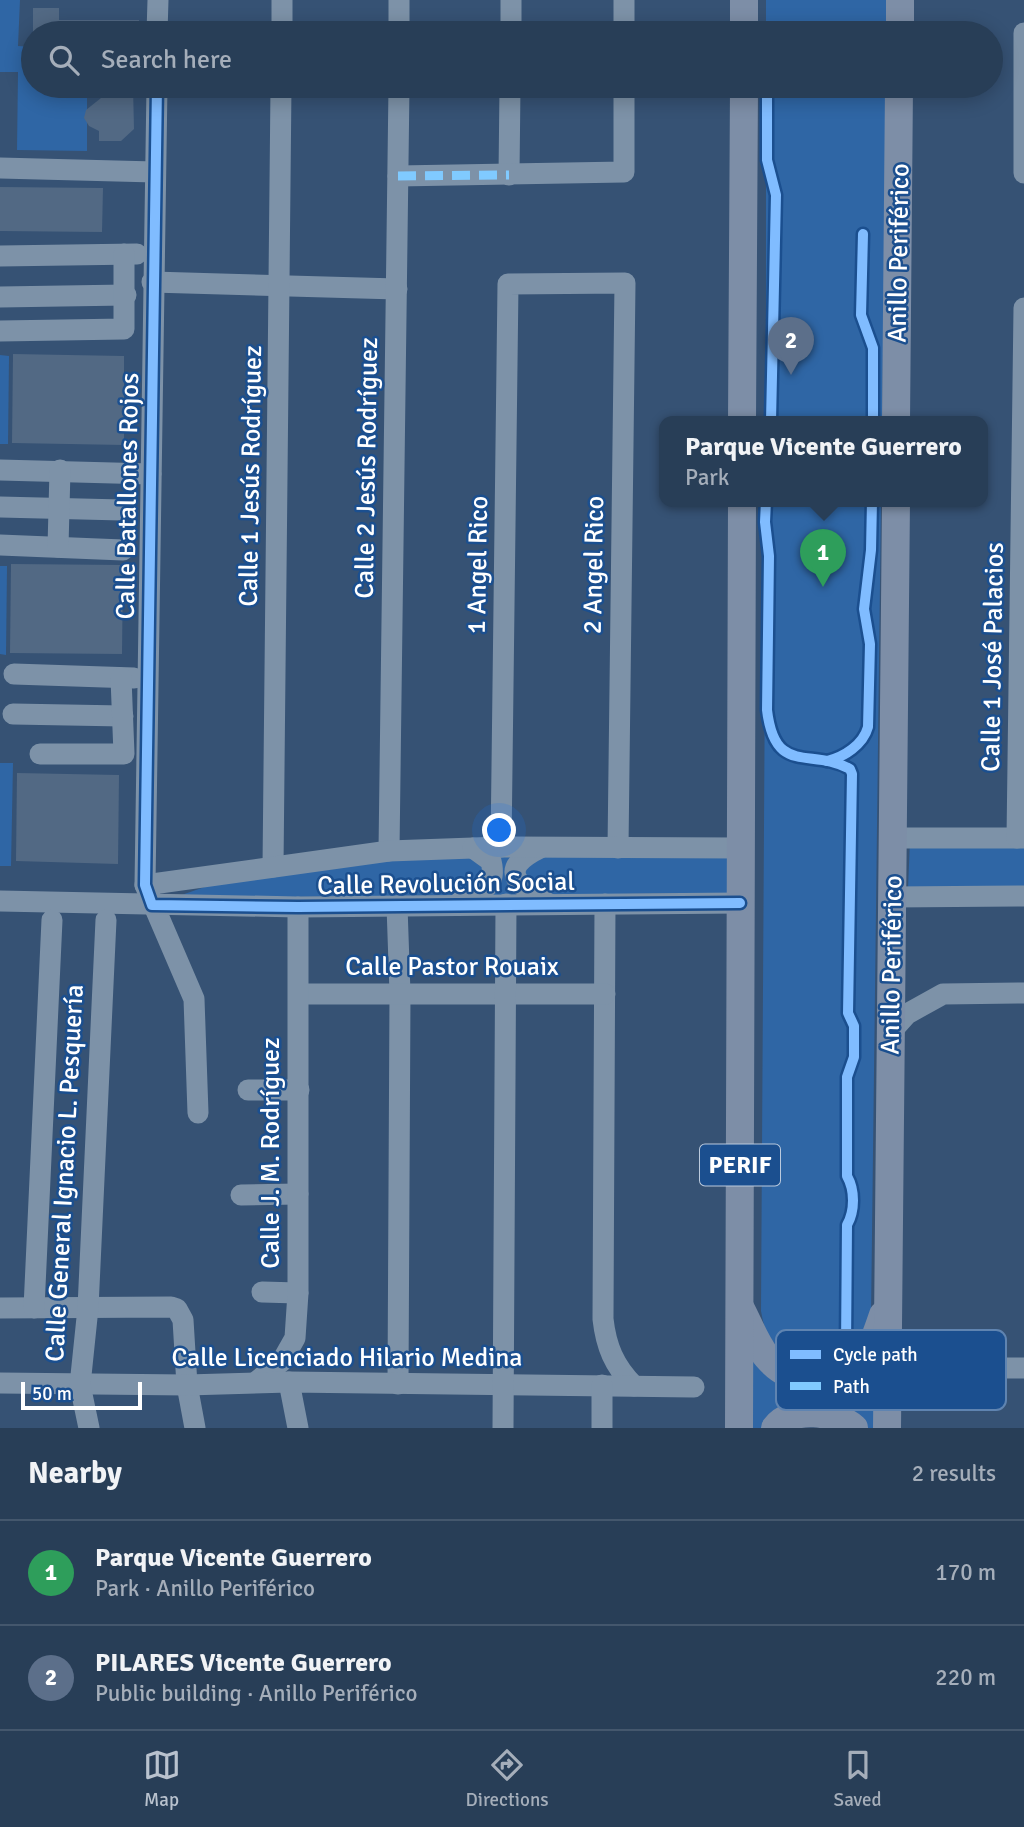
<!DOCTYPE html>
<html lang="en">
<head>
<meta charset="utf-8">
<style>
	body { margin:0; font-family:Signika,sans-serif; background:#30455d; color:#f1f3f6 }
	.scale { position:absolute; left:21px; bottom:18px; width:121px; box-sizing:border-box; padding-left:7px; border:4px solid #fff; border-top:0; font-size:19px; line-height:24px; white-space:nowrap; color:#fff; -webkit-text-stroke:5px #1b4f8f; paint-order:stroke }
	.you { position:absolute; left:500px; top:831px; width:24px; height:24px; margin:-18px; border:5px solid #fff; border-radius:50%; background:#1a73e8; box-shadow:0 0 0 10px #1a73e833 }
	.badge { display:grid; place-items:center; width:46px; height:46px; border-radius:50%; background:#b9c2ce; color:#fff; font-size:23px; font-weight:700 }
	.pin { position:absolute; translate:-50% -58px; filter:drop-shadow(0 2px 4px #0008) }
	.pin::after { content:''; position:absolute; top:37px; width:24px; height:21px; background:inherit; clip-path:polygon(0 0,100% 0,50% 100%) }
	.popup { position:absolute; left:659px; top:416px; width:329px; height:91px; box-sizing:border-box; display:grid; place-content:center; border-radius:14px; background:#283e57; filter:drop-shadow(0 2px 5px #0005); font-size:23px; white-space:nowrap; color:#a5aeba }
	.popup b { font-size:26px; color:#f1f3f6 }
	.popup::after { content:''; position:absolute; left:50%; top:100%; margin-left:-14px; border:14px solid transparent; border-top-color:#283e57 }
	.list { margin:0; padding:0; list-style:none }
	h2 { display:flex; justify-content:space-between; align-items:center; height:91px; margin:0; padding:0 28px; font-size:30px }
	h2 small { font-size:23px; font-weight:400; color:#a5aeba }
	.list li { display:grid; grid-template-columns:46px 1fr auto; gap:21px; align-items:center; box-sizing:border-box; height:105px; padding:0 28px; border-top:2px solid #44576d }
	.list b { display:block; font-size:26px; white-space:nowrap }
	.list p { margin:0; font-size:23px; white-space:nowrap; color:#a5aeba }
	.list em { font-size:23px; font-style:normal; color:#a5aeba }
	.icon { flex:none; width:38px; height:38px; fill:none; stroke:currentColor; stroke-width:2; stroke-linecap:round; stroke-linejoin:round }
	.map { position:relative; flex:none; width:1024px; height:1428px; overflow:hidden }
	.search { position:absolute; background:#283e57; box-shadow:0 4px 18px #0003; left:21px; right:21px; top:21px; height:77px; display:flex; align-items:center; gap:18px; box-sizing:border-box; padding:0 24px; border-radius:38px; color:#a5aeba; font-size:26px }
	.sheet { height:301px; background:#283e57 }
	nav { display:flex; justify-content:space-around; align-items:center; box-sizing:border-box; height:98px; border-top:2px solid #44576d; background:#283e57; font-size:19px; color:#a5aeba }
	nav a { display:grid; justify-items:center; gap:4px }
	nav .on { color:#b9c2ce }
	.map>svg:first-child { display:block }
	.green { fill:#2f66a5 }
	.building { fill:#526984 }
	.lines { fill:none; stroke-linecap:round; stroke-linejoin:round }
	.minor { stroke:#7d92a8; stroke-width:21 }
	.major { stroke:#7d8ea7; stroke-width:28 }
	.quiet { stroke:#80caff; stroke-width:9; stroke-dasharray:18 9; stroke-linecap:butt }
	.cycleway-casing { stroke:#1b4f8f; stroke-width:15 }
	.cycleway { stroke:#80bcff; stroke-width:10 }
	.labels { text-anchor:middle; stroke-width:5; stroke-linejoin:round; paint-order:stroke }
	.shield { fill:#1b4f8f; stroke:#bbcadd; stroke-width:2 }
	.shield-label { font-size:24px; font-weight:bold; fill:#fff }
	.street-label { font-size:26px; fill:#fff; stroke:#1b4f8f }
	.key { fill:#1b4f8f; stroke:#5f84b1; stroke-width:2 }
	.key-label { font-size:19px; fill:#fff }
</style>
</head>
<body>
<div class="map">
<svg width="1024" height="1428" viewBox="0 0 1024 1428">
	<rect width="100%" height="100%" fill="#365274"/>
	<g class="green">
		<polygon points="0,0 20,0 18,46 33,47 33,86 87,86 87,151 17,150 18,72 0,72"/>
		<polygon points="766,0 888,0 887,33 766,33"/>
		<polygon points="766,86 887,86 882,421 766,421"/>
		<polygon points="0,355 9,356 8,444 0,444"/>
		<path d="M766,501H881L871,1316C867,1325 864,1338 857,1346C835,1372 791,1369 772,1341C765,1332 763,1322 761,1311Z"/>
		<polygon points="0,566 7,566 6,655 0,654"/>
		<polygon points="0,763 13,763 11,866 0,866"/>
		<polygon points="1024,839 1024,886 908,889 910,840"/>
		<polygon points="728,842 730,893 173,898 276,862"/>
		<polygon points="752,1339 817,1384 879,1339 880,1428 867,1428 855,1413 763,1428 751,1428"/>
	</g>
	<g class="building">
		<polygon points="33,8 59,8 59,20 139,20 139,33 33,33"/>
		<polygon points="116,86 133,86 134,129 121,141 99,141 99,131 89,126 84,118 86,110"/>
		<polygon points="0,187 103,188 102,232 0,231"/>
		<polygon points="13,354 124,356 124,445 12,443"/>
		<polygon points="11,564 123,565 122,654 10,653"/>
		<polygon points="17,773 119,775 118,864 16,861"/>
	</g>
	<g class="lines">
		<g class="minor">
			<polyline points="399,0 399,33"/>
			<polyline points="624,0 624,33"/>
			<polyline points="157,33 158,0"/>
			<polyline points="282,33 282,0"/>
			<polyline points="511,33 511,0"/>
			<polyline points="1024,33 1024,173"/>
			<polyline points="157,86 145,885 194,999 198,1113"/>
			<polyline points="0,168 155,172"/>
			<polyline points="509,175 510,86"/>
			<polyline points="398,176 624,172 624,86"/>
			<polyline points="0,256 137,254"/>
			<polyline points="152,282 397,289"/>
			<polyline points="0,297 126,295"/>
			<polyline points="0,331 124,329 124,254"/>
			<polyline points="0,470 151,474"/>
			<polyline points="0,507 122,510"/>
			<polyline points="0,545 123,550"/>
			<polyline points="58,547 60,470"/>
			<polyline points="14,674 134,678"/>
			<polyline points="13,714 123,716"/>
			<polyline points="40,754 124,754 121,678"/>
			<polyline points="893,838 1024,838"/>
			<polyline points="1017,838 1024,308"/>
			<polyline points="501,847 508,284 625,283 618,848"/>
			<path d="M540,848C495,870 519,887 549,904"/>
			<polyline points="389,851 399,86"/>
			<polyline points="273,867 281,86"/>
			<polyline points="145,885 389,851 501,847 739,848"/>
			<polyline points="892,897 1024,896"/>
			<polyline points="0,901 298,907 740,903"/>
			<path d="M458,903C479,892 498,889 491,861L473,848"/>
			<path d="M605,904L603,1319C606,1346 614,1366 634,1386"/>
			<polyline points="397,906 400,993 398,1384"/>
			<polyline points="299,994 605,994"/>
			<polyline points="890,1033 907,1014 943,994 1024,993"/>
			<polyline points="248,1090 299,1090"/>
			<polyline points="241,1195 298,1194"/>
			<polyline points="262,1292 298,1293"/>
			<polyline points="0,1308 171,1307 177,1309 183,1320 187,1385 195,1428"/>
			<polyline points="34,1308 52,920"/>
			<polyline points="929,1368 1024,1368"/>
			<polyline points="256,1382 282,1361 295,1338 298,1293 298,907"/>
			<polyline points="289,1382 298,1428"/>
			<polyline points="0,1383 187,1385 289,1382 694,1387"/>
			<polyline points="89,1428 80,1385 88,1308 106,920"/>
			<polyline points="503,1428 506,904"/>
			<polyline points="602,1428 602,1385"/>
		</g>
		<g class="major">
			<polyline points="744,33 744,0"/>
			<polyline points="900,33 900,0"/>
			<polyline points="742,421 744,86"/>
			<polyline points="896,421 899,86"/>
			<path d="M741,1309C749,1324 756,1344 767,1357C789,1383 828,1389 855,1368C870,1357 877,1332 883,1315"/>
			<polyline points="739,1428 742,501"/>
			<path d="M775,1428C792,1406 835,1411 854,1428"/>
			<polyline points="887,1428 896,501"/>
		</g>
		<polyline class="quiet" points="398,176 509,175"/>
		<defs>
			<g id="cycleway">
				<polyline points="157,86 145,885 152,905 298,907 740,903"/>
				<polyline points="767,86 767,160 776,195 771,421"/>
				<polyline points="863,234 861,315 873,348 873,421"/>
				<path d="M766,501L765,522L769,556L767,710C775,777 811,747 850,769L852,774L848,1013L854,1026V1057L847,1077V1176C855,1190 855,1211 847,1225L846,1348"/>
				<path d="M827,761C844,757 863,745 868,727L870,644L864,609L871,550L872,501"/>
			</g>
		</defs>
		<use href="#cycleway" class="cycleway-casing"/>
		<use href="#cycleway" class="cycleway"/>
	</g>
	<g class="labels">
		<rect class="shield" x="700" y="1144.5" width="80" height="41" rx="5"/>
		<g class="shield-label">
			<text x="740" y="1173">PERIF</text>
		</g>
		<g class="street-label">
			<text transform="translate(898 253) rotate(-89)" y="9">Anillo Periférico</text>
			<text transform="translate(366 468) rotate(-89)" y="9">Calle 2 Jesús Rodríguez</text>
			<text transform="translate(250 476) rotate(-89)" y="9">Calle 1 Jesús Rodríguez</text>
			<text transform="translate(127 496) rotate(-89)" y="9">Calle Batallones Rojos</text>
			<text transform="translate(477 565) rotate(-89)" y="9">1 Angel Rico</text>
			<text transform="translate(593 565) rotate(-89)" y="9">2 Angel Rico</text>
			<text transform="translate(992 657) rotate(-89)" y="9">Calle 1 José Palacios</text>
			<text transform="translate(446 883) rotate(-1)" y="9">Calle Revolución Social</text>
			<text transform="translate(891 965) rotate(-89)" y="9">Anillo Periférico</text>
			<text x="452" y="975">Calle Pastor Rouaix</text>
			<text transform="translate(270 1153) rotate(-90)" y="9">Calle J. M. Rodríguez</text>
			<text transform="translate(64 1173) rotate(-87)" y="9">Calle General Ignacio L. Pesquería</text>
			<text x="347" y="1366">Calle Licenciado Hilario Medina</text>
		</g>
	</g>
	<rect x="776" y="1330" width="230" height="80" rx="10" class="key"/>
	<rect x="790" y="1350" width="31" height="9" fill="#80bcff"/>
	<rect x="790" y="1382" width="31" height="8" fill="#80caff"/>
	<g class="key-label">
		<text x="833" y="1361">Cycle path</text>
		<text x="833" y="1393">Path</text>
	</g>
</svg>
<div class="scale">50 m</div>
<div class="you"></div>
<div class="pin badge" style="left:823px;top:587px;background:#2e9e5b">1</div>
<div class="popup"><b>Parque Vicente Guerrero</b>Park</div>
<div class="pin badge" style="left:791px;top:375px;background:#5c6f8a">2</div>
<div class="search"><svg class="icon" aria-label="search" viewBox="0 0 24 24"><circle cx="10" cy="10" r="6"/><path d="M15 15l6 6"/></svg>Search here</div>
</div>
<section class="sheet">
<h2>Nearby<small>2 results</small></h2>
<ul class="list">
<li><span class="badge" style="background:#2e9e5b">1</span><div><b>Parque Vicente Guerrero</b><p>Park · Anillo Periférico</p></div><em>170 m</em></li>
<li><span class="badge" style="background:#5c6f8a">2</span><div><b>PILARES Vicente Guerrero</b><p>Public building · Anillo Periférico</p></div><em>220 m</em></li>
</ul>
</section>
<nav>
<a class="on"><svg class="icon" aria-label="map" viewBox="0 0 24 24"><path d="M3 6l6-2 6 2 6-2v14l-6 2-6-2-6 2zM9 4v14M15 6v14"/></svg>Map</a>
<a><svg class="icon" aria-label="directions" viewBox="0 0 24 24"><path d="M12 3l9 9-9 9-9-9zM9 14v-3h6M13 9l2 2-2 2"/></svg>Directions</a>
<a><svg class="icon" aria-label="saved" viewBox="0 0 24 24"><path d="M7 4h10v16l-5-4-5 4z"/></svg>Saved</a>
</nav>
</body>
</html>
